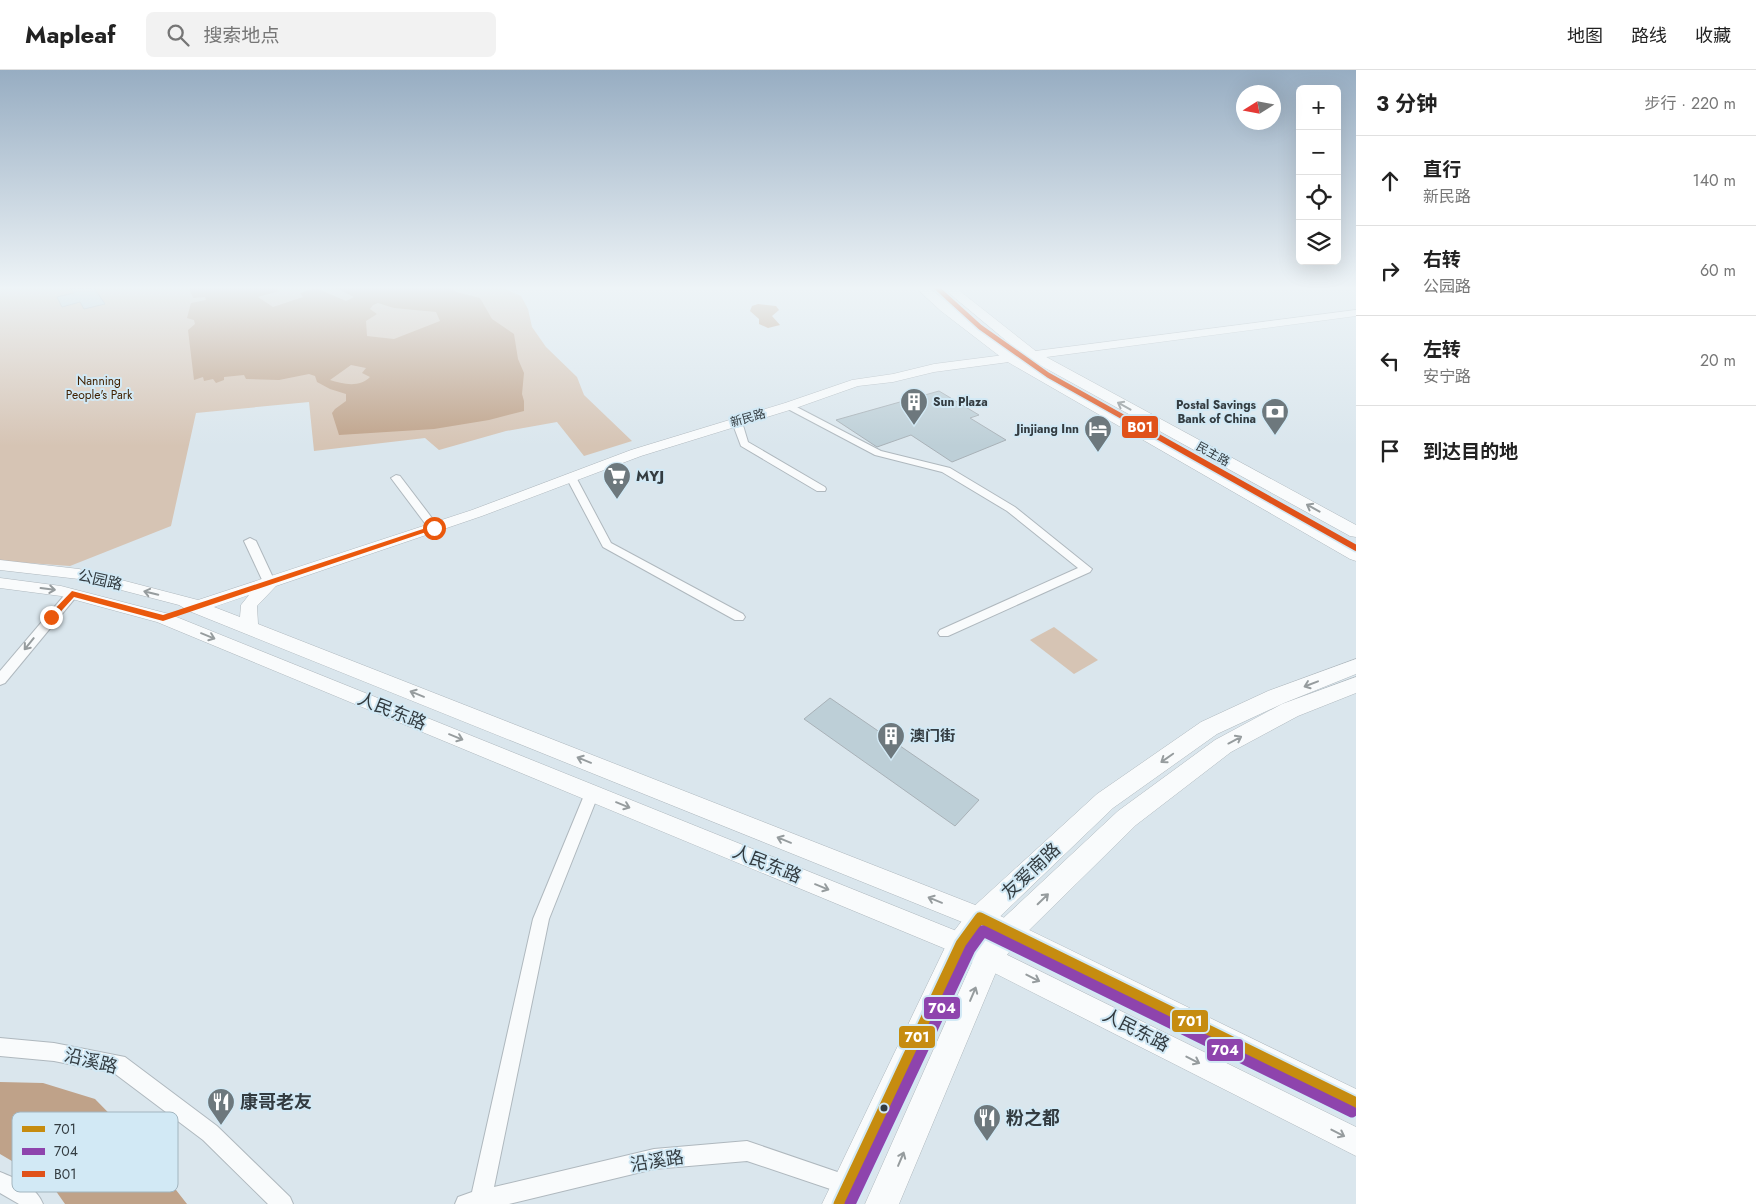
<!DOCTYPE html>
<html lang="zh">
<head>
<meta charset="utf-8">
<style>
	body { margin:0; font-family:Jost,"Noto Sans SC",sans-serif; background:#f2f2f2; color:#222 }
	.controls { position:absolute; right:15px; top:15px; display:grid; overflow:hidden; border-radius:8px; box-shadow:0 5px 20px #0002 }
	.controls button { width:45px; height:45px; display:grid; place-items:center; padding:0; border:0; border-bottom:1px solid #e0e0e0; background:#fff; color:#222; font:25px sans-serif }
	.compass { position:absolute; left:1236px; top:15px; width:45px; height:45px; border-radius:50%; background:#fff; box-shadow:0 5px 20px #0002; rotate:259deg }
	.stop { position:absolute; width:15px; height:15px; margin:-11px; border:4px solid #ea580c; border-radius:50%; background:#fff }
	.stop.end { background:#ea580c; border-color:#fff; box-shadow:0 1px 5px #0008 }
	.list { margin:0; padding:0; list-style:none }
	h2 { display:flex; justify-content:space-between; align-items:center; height:65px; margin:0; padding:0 20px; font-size:21px }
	h2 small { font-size:16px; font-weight:400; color:#767676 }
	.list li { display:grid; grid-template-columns:32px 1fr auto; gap:15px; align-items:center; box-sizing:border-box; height:90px; padding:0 20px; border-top:1px solid #e0e0e0 }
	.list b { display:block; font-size:19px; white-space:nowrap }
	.list p { margin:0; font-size:16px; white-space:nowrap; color:#767676 }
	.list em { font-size:16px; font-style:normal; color:#767676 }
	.icon { flex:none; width:28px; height:28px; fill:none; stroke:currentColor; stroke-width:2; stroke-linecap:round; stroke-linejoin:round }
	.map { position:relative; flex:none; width:1356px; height:1134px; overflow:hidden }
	header { display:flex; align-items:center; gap:30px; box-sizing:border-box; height:70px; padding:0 25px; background:#fff; border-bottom:1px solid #e0e0e0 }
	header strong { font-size:24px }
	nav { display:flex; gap:28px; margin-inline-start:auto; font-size:18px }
	.search { width:350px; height:45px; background:#f2f2f2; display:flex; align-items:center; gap:12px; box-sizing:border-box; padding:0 18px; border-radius:8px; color:#767676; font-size:19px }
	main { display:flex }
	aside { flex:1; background:#fff }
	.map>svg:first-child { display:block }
	.green { fill:#d6c4b4 }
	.water { fill:#bfa289; fill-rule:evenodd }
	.building { fill:#bdcfd7; stroke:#a8b1b7 }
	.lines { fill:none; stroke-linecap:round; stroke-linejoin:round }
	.minor-casing { stroke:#afb8be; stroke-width:2 }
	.secondary-casing { stroke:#afb8be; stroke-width:1 }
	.primary-casing { stroke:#afb8be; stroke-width:1 }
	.minor { fill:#f9fbfc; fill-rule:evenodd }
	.secondary { fill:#f9fbfc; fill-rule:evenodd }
	.primary { fill:#f9fbfc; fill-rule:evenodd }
	.bus-1-casing { stroke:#d2e9f5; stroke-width:15 }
	.bus-2-casing { stroke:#d2e9f5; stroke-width:15 }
	.bus-3-far1-casing { stroke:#d2e9f5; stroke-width:8 }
	.bus-3-casing { stroke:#d2e9f5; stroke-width:9 }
	.bus-1 { stroke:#c68c10; stroke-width:11 }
	.bus-2 { stroke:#8e44ad; stroke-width:11 }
	.bus-3-far1 { stroke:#e0521a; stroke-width:5 }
	.bus-3 { stroke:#e0521a; stroke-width:6 }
	.oneway { stroke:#969c9e }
	.route { fill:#ea580c }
	.bus-dot { fill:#333c41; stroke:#d2e9f5; stroke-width:2 }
	.labels { text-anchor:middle; stroke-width:4; stroke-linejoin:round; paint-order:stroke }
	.far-park-label { font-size:12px; fill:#412101; stroke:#d2e9f5 }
	.far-poi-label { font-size:12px; font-weight:bold; fill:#333c41; stroke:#d2e9f5; text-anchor:end }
	.far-street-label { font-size:12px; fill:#333c41; stroke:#d2e9f5 }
	.poi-label { font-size:15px; font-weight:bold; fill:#333c41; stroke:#d2e9f5; text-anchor:start }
	.street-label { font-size:15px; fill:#333c41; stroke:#d2e9f5 }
	.near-street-label { font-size:18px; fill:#333c41; stroke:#d2e9f5 }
	.near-poi-label { font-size:18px; font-weight:bold; fill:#333c41; stroke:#d2e9f5; text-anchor:start }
	.key { fill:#d2e9f5; stroke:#a2b5bf; stroke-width:1 }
	.key-label { font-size:14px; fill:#333c41 }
	.line-badge { stroke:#d2e9f5; stroke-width:2 }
	.badge-label { font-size:14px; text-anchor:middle; font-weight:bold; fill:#fff }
</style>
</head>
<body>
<header>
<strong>Mapleaf</strong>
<div class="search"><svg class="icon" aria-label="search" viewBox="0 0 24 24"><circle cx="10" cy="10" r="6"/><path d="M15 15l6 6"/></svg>搜索地点</div>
<nav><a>地图</a><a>路线</a><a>收藏</a></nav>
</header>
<main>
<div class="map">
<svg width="1356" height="1134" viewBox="0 0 1356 1134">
	<rect width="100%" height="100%" fill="#dae6ed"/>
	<g class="green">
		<polygon points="0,218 503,218 521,226 528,239 532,257 546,277 577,307 584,325 632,371 584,386 557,352 506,361 439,380 425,368 314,381 309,332 196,343 171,456 70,496 0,491"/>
		<polygon points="1054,557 1098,590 1074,604 1030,570"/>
	</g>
	<g class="water">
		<path d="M189,218H276L279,221L258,227L273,237L303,227L300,223L316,218L346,231L354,227L336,218H452L456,222L480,228L492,249L514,264L518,289L524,303L522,324L524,331V341L489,350L434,359L339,365L332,343L335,339L346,331V324L330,319L317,312L315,306L309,304L279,310L246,309L244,305L224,307V310L216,313L213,309L204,311L203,307L194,310L188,260L195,254L194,250L187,248L191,233L206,230L205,227L193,228ZM378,233L394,238L436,242L440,251L394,269L367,266L366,251L377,244L370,239L373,235ZM351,295L366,298L362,303L370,307C360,318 342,314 330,310Z"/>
		<polygon points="758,234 776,236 779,240 772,246 780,255 768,258 759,254 759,249 750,241 752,236"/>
		<polygon points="0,1012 43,1013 95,1029 144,1079 187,1134 65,1134 51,1114 0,1084"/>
	</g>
	<g class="building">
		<polygon points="70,218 94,218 105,234 84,239 80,232 62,237 57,227 74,223"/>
		<polygon points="939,321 979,345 970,348 1006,370 952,392 911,365 877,377 836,350"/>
		<polygon points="830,628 979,730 955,756 804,649"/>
	</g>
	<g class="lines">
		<defs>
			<g id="minor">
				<polygon points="789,333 881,381 950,398 1015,437 1092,499 1090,502 948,566 940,566 938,563 940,560 1078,498 1007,441 942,402 875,385 786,338 786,334"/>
				<polygon points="737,349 742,352 748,372 825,417 826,419 825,421 817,421 741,376 732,352"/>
				<polygon points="396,405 400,406 438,456 439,458 438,460 430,460 391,408"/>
				<polygon points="572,406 577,409 611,473 743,544 745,547 743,550 735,550 603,477 567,409"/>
				<polygon points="250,468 256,471 276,514 274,517 270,518 264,514 244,471"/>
				<polygon points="72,520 76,521 78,524 76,527 5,613 0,615 0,601 68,521"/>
				<polygon points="592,717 597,719 599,723 549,849 494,1117 654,1079 747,1071 855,1108 858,1115 855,1122 848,1125 747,1091 654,1099 509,1134 455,1134 458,1127 472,1122 533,849 585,723 587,719"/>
				<polygon points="0,968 54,973 125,987 217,1056 290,1127 293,1134 268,1134 203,1070 114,1003 54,991 0,986"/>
				<path d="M0,1102C17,1109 36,1116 43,1134H19L0,1123Z"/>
			</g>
			<g id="secondary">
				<path d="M1356,240V246L934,302L893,312L858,316L793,339L641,386L482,446L276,516L257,536L258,554L988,840L1356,1019V1047L972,856L189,541L179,535L79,509L0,500V490L79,499L198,530L472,440L631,380L785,333L852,310L893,304L934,294ZM249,525L241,535L240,547L214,537Z"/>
				<polygon points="0,508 61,516 169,544 969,866 1356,1057 1356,1086 953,882 157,552 61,526 0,518"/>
			</g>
			<g id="primary">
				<polygon points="916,218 929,218 1016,285 1356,477 1356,491 1350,489 1006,291 941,241"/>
				<polygon points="943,218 956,218 1037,282 1356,455 1356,467 1350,466 1027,288"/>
				<polygon points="1356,589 1356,604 1284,633 1217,664 1113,738 989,857 971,883 856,1134 822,1134 951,865 971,839 1097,724 1201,652 1268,621"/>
				<polygon points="1356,607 1356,623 1298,646 1231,682 1136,755 1017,872 999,895 899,1134 865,1134 979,877 997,854 1118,741 1215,670 1282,634"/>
			</g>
		</defs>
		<use href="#minor" class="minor-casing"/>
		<use href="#secondary" class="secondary-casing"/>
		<use href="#primary" class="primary-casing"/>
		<use href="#minor" class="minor"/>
		<use href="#secondary" class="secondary"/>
		<use href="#primary" class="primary"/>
		<defs>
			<polyline id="bus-1" points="839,1134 961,874 980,848 1356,1033"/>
			<polyline id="bus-2" points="850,1134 970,879 983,861 1352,1042"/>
			<polyline id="bus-3-far1" points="937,218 980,257 1048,305 1157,366"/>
			<polyline id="bus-3" points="1155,365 1356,478"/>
		</defs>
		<use href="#bus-1" class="bus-1-casing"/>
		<use href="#bus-2" class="bus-2-casing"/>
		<use href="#bus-3-far1" class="bus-3-far1-casing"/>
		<use href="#bus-3" class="bus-3-casing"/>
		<use href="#bus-1" class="bus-1"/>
		<use href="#bus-2" class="bus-2"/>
		<use href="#bus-3-far1" class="bus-3-far1"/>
		<use href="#bus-3" class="bus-3"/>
	</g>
	<defs><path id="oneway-shaft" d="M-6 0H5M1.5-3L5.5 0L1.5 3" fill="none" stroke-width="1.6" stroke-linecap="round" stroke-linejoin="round" transform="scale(1.25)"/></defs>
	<g class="oneway">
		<use href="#oneway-shaft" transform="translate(1124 336) rotate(-151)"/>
		<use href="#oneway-shaft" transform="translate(1313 438) rotate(-151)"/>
		<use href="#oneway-shaft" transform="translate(48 519) rotate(7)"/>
		<use href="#oneway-shaft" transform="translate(151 523) rotate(-166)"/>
		<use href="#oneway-shaft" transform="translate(208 566) rotate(22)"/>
		<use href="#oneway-shaft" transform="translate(29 574) rotate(129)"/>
		<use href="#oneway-shaft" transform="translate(1311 614) rotate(159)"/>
		<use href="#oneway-shaft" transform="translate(417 624) rotate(-158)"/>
		<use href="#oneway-shaft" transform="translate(456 667) rotate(22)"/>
		<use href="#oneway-shaft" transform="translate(1235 670) rotate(-28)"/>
		<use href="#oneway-shaft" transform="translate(1167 688) rotate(145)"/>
		<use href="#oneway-shaft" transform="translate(584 690) rotate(-158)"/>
		<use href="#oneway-shaft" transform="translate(623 735) rotate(22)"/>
		<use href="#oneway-shaft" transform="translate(784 770) rotate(-158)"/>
		<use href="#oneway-shaft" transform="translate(822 817) rotate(22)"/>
		<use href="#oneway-shaft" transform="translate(1043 829) rotate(-44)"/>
		<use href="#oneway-shaft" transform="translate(935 830) rotate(-158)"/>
		<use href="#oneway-shaft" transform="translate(1033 908) rotate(27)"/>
		<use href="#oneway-shaft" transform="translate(973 924) rotate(-67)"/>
		<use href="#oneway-shaft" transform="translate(1193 990) rotate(27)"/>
		<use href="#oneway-shaft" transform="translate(1338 1063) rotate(27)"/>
		<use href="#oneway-shaft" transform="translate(901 1089) rotate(-67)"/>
	</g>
	<linearGradient id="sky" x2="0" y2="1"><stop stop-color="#97adc2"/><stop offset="0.58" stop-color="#eef4f7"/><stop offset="1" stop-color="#eef4f7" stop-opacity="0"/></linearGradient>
	<rect width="1356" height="376" fill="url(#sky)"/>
	<polygon class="route" points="432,456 438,458 163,551 74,527 54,549 48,549 47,547 72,521 163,545"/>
	<defs>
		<symbol id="building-pin" viewBox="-11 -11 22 30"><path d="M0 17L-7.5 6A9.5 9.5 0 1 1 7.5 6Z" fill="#6d787d" stroke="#d2e9f5"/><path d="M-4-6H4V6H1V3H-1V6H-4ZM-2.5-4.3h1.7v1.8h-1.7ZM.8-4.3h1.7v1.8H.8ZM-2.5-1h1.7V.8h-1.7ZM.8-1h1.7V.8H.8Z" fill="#fff"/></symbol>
		<symbol id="bank-pin" viewBox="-11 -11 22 30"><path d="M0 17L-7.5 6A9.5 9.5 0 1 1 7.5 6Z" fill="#6d787d" stroke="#d2e9f5"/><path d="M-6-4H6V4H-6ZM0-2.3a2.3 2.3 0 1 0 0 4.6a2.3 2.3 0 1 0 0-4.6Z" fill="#fff"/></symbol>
		<symbol id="hotel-pin" viewBox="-11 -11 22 30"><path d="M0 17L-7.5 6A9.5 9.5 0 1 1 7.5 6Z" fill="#6d787d" stroke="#d2e9f5"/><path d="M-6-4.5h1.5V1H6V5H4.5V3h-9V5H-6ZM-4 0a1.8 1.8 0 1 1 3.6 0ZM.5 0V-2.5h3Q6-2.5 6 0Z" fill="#fff"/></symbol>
		<symbol id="supermarket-pin" viewBox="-11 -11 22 30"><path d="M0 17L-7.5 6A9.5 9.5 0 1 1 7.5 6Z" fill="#6d787d" stroke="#d2e9f5"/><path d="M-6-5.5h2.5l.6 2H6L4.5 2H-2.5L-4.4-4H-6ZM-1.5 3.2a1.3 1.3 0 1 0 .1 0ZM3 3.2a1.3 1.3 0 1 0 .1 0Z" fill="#fff"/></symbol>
		<symbol id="restaurant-pin" viewBox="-11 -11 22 30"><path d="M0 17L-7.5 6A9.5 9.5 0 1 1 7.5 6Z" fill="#6d787d" stroke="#d2e9f5"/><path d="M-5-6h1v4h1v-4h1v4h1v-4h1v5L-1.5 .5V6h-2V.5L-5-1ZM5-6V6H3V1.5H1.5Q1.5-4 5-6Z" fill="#fff"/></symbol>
	</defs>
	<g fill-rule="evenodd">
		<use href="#building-pin" x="898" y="316" width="32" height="43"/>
		<use href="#bank-pin" x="1259" y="326" width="32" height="43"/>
		<use href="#hotel-pin" x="1082" y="343" width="32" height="43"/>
		<use href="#supermarket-pin" x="601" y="390" width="32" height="43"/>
		<use href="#building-pin" x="875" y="650" width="32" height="43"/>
		<use href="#restaurant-pin" x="205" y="1016" width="32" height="43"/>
		<use href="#restaurant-pin" x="971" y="1032" width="32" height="43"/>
	</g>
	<circle class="bus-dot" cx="884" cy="1038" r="4.5"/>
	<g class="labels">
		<g class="far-park-label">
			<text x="99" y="315">Nanning<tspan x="99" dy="14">People's Park</tspan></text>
		</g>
		<g class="far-poi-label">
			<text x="933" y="336" text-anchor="start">Sun Plaza</text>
			<text x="1256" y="339">Postal Savings<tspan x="1256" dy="14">Bank of China</tspan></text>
			<text x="1079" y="363">Jinjiang Inn</text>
		</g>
		<g class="far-street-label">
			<text transform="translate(748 348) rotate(-16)" y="4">新民路</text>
			<text transform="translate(1213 384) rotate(29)" y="4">民主路</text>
		</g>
		<g class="poi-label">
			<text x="636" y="411">MYJ</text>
			<text x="910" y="671">澳门街</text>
		</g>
		<g class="street-label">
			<text transform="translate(100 510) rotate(13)" y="5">公园路</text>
		</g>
		<g class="near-street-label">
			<text transform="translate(392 641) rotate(22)" y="6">人民东路</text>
			<text transform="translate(767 794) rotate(22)" y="6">人民东路</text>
			<text transform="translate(1031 801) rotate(-43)" y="6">友爱南路</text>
			<text transform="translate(1136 960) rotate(27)" y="6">人民东路</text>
			<text transform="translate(91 991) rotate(14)" y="6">沿溪路</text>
			<text transform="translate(657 1091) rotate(-9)" y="6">沿溪路</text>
		</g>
		<g class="near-poi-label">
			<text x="240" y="1038">康哥老友</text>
			<text x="1006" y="1054">粉之都</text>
		</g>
	</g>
	<rect x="12" y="1042" width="166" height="80" rx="8" class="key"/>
	<rect x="22" y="1056" width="23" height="6" fill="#c68c10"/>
	<rect x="22" y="1078" width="23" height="7" fill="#8e44ad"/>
	<rect x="22" y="1101" width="23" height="6" fill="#e0521a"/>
	<g class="key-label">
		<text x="54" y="1064">701</text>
		<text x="54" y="1086">704</text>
		<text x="54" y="1109">B01</text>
	</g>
	<g class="line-badge">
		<rect x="1121" y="345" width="38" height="24" rx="5" fill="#e0521a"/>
		<rect x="923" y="926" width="38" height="24" rx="5" fill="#8e44ad"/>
		<rect x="1171" y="939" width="38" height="24" rx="5" fill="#c68c10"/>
		<rect x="898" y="955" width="38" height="24" rx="5" fill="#c68c10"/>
		<rect x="1206" y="968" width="38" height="24" rx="5" fill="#8e44ad"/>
	</g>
	<g class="badge-label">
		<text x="1140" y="362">B01</text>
		<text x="942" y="943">704</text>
		<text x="1190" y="956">701</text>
		<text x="917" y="972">701</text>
		<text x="1225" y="985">704</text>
	</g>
</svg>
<div class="controls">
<button>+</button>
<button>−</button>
<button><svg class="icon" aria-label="locate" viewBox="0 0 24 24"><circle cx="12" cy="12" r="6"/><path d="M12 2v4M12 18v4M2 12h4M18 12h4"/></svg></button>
<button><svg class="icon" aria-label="layers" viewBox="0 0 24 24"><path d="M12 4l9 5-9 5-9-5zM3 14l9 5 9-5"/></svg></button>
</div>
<svg class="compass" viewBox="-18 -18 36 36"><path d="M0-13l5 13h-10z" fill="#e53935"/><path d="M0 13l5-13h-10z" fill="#767676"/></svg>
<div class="stop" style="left:434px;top:458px"></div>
<div class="stop end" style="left:51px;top:547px"></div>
</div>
<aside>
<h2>3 分钟<small>步行 · 220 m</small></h2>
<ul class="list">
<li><svg class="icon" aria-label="ahead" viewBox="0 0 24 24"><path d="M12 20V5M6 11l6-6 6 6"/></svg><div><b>直行</b><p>新民路</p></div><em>140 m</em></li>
<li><svg class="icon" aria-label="right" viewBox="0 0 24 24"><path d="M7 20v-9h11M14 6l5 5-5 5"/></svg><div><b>右转</b><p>公园路</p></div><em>60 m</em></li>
<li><svg class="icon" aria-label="left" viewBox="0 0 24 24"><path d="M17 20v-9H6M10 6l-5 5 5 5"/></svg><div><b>左转</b><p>安宁路</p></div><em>20 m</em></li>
<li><svg class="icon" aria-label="arrive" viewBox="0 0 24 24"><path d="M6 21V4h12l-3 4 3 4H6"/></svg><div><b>到达目的地</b></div></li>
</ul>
</aside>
</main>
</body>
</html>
